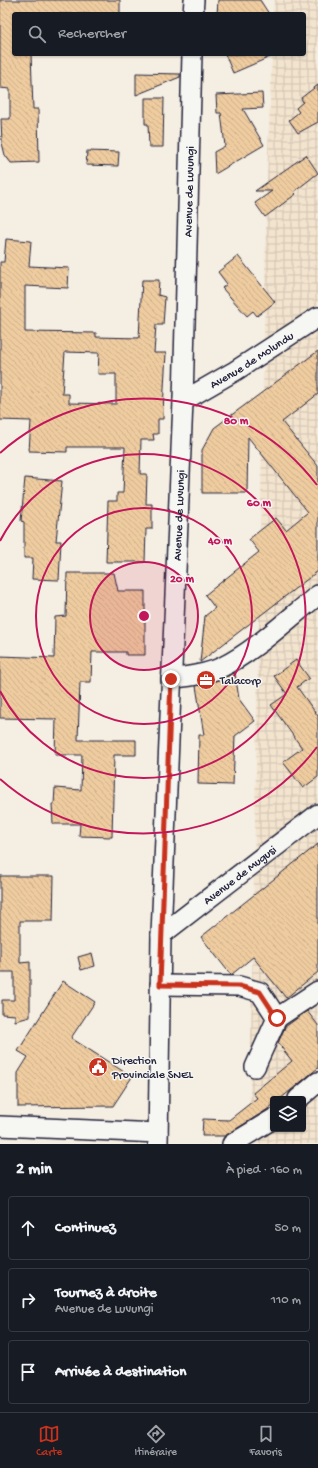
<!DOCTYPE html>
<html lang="fr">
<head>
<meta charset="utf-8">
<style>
	body { margin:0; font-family:"Gochi Hand",sans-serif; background:#20242c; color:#f1f3f6 }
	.controls { position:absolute; right:12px; bottom:12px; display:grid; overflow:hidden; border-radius:4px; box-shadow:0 1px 3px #0004 }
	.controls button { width:36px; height:36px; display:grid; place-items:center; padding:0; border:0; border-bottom:1px solid #363941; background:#171b24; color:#f1f3f6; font:20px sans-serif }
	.stop { position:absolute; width:12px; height:12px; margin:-9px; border:3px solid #c8321e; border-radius:50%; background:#fff }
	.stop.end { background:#c8321e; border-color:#fff; box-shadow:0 1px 4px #0008 }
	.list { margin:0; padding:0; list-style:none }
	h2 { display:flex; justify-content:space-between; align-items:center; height:52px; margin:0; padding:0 16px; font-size:17px }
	h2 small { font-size:13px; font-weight:400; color:#9ea1a6 }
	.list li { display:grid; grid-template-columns:26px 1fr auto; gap:12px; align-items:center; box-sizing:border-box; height:64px; margin:0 8px 8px; padding:0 8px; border:1px solid #363941; border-radius:4px }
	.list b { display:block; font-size:15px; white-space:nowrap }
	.list p { margin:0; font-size:13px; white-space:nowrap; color:#9ea1a6 }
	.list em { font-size:13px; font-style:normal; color:#9ea1a6 }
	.icon { flex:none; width:22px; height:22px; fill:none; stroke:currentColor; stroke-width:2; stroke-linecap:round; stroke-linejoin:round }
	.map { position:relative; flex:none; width:318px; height:1144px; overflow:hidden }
	.search { position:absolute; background:#171b24; box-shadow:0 1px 3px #0004; left:12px; right:12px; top:12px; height:44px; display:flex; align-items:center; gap:10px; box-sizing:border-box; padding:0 14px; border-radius:4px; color:#9ea1a6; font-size:15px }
	.sheet { height:268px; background:#171b24 }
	nav { display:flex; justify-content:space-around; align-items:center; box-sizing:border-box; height:56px; border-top:1px solid #363941; background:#171b24; font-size:11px; color:#9ea1a6 }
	nav a { display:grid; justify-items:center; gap:2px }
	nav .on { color:#c8321e }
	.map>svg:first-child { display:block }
	.industrial { fill:url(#industrial-grid); fill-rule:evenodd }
	.building { fill:url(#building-back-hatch); stroke:#22223b; fill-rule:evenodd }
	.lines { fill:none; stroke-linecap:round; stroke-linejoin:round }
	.minor-casing { stroke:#22223b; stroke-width:22 }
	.minor { stroke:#f6f6f2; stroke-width:19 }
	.route { stroke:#c8321e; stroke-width:5 }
	.ring { fill:none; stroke:#c2185b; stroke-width:2 }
	.labels { text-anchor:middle; stroke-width:3; stroke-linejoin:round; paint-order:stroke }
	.street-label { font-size:12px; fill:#22223b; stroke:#f6f6f2 }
	.poi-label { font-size:12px; fill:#22223b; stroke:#f6f6f2; text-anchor:start }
	.centre { fill:#c2185b; stroke:#f6f6f2; stroke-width:2 }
	.ring-label { font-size:12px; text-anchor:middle; font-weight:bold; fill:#c2185b; stroke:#f6f6f2; stroke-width:3; stroke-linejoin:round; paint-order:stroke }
</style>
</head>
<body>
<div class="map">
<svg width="318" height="1144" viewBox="0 0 318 1144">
	<defs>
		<pattern id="industrial-grid" width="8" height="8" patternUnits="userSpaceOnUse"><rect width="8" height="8" fill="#f3e4ce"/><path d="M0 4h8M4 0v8" fill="none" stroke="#d0c3b2"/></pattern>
		<pattern id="building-back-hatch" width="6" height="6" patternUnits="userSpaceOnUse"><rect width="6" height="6" fill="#efcca0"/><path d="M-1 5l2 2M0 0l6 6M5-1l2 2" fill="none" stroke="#cdaf8b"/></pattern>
	</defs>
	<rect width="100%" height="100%" fill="#f5eee2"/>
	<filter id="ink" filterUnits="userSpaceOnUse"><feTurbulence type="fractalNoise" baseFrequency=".025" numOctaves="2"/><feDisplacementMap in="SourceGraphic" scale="8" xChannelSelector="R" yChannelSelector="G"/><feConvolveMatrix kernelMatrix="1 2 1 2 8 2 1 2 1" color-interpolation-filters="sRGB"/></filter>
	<g filter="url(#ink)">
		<path class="industrial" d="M274,0H318V1144H249L267,178L272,54H304V14H273ZM273,1099H303V1129H273Z"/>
		<g class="building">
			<polygon points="0,0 120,0 120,14 14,14 14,54 31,54 33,109 38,109 39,162 11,163 5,155 2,143 1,119 10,119 10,89 0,88"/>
			<polygon points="218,0 260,0 269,14 217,14"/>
			<polygon points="225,54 277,54 233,73"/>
			<polygon points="136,73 180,74 180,77 136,95"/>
			<polygon points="318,85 318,122 298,133 289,120 299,112 296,108 303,102 301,98"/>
			<polygon points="262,93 263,108 243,109 264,145 215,174 214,152 225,146 221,113 217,113 216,95"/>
			<polygon points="145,98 164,98 163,147 149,147 148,124 145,124"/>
			<polygon points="87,151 119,152 118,166 86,165"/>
			<polygon points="306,155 318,173 294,192 296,194 265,217 255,203 272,191 255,191"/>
			<path d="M6,239L31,241L29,266L69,268L68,288L25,286V332L96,333V337L139,338L142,280H159L158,295L165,297L163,325H156L154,353H166L164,388L163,419H158V434H153L154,440H141L140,474H147L146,504H152V529H146L145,562H106L108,501H117V493H123L125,447H67V452L29,451L31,421L0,420V262H4ZM65,352L99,353L98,374H116V404L69,403V394H62Z"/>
			<polygon points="238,256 275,302 257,316 253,311 247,316 222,288 227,284 218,272"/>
			<polygon points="318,351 318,394 282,422 318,466 318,571 200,662 205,616 215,608 205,595 259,552 249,539 276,518 286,530 308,512 248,437 247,493 202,493 202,450 214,428"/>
			<polygon points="25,478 62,481 56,541 61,541 59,580 32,579 33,558 24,558 24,522 21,521"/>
			<polygon points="67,573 114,573 118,591 145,591 145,655 126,655 126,652 92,652 91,682 80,682 78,740 136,740 136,755 114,755 112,837 79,836 80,824 53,824 52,804 54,804 55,788 81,790 82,755 55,755 56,719 0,718 0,656 54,658 55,617 66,616"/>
			<polygon points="296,660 309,678 297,687 318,716 318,777 303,788 283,762 302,748 271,705 287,694 274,676"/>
			<polygon points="235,673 239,699 255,721 235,736 233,785 198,784 199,735 204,735 196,686 213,682"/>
			<polygon points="318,844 318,972 286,998 253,957 231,975 201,937"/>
			<polygon points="0,876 54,876 53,921 20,921 20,963 30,962 30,1017 15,1021 15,1015 2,1014 2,1000 14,1000 14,972 0,972"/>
			<polygon points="92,953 95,966 81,970 78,957"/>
			<polygon points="63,981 95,1002 71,1038 132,1077 113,1106 18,1107 18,1073 28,1057 18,1051"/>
			<polygon points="307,1011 318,1025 318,1068 280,1099 273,1099 273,1105 265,1111 225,1136 202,1136 203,1119 229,1120 257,1098 253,1093 292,1061 278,1043 285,1027"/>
		</g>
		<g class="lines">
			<defs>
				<g id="minor">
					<polyline points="193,14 194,0"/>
					<path id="s1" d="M183,401L235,371L318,317"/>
					<path d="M171,679C188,676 206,675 222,667C255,651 289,618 318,595"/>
					<path id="s2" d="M161,935L318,814"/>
					<polyline points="160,985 239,986 260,992 277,1018 255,1067"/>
					<polyline points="277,1018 318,991"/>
					<polyline points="298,1099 318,1082"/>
					<polyline points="0,1126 158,1133"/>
					<path id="s3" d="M158,1144L161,935L183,401L192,54"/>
					<polyline points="232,1144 273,1119"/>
				</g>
			</defs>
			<use href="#minor" class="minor-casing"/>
			<use href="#minor" class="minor"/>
		</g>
	</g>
	<g class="lines" filter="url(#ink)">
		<polyline class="route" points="171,679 160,985 239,986 260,992 277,1018"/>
	</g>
	<circle cx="144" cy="616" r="54" fill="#c2185b" fill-opacity=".12"/>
	<g class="ring">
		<circle cx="144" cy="616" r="54"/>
		<circle cx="144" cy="616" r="108"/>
		<path d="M0 541A162 162 0 1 1 0 691"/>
		<path d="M317 747A217 217 0 0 1 0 779M0 453A217 217 0 0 1 317 485"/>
	</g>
	<defs>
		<symbol id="office-disc" viewBox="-11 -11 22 22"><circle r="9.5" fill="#c8321e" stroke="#f6f6f2"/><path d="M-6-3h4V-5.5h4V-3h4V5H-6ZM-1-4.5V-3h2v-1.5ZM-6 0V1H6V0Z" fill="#fff"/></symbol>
		<symbol id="civic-disc" viewBox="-11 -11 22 22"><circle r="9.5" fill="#c8321e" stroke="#f6f6f2"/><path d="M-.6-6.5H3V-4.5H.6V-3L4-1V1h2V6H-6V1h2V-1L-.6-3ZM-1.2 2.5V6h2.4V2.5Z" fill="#fff"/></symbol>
	</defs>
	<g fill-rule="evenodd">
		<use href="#office-disc" x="195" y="669" width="22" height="22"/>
		<use href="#civic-disc" x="87" y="1056" width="22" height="22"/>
	</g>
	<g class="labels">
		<g class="street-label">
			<text dy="4" stroke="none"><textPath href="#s3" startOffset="953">Avenue de Luvungi</textPath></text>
			<text dy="4" stroke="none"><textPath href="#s1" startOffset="80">Avenue de Molundu</textPath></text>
			<text dy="4" stroke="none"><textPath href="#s3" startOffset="629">Avenue de Luvungi</textPath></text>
			<text dy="4" stroke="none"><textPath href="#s2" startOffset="99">Avenue de Mugusi</textPath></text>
		</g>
		<g class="poi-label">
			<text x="220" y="684">Talacorp</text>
			<text x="112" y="1064">Direction<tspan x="112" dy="14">Provinciale SNEL</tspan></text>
		</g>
	</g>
	<circle cx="144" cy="616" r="6" class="centre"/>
	<g class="ring-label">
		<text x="236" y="424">80 m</text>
		<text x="259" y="506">60 m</text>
		<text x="220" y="544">40 m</text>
		<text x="182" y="582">20 m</text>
	</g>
</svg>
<div class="controls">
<button><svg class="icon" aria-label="layers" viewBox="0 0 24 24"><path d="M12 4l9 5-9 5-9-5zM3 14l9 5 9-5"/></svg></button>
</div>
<div class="stop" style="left:277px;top:1018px"></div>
<div class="stop end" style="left:171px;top:679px"></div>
<div class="search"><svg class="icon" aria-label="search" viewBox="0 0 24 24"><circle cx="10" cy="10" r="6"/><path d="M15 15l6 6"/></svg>Rechercher</div>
</div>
<section class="sheet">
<h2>2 min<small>À pied · 160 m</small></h2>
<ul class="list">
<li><svg class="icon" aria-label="ahead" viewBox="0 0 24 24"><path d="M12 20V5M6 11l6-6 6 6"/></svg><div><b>Continuez</b></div><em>50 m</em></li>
<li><svg class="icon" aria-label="right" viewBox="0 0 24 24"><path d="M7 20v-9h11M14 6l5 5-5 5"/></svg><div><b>Tournez à droite</b><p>Avenue de Luvungi</p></div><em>110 m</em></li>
<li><svg class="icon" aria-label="arrive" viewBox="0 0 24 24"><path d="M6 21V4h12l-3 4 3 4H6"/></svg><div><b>Arrivée à destination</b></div></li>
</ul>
</section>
<nav>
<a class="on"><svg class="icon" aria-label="map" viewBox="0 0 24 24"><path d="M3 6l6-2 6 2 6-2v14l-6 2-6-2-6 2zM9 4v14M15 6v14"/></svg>Carte</a>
<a><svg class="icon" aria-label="directions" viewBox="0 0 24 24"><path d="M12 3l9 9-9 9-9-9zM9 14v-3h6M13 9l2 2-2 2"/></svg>Itinéraire</a>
<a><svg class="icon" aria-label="saved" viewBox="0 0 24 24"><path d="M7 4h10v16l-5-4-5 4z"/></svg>Favoris</a>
</nav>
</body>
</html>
